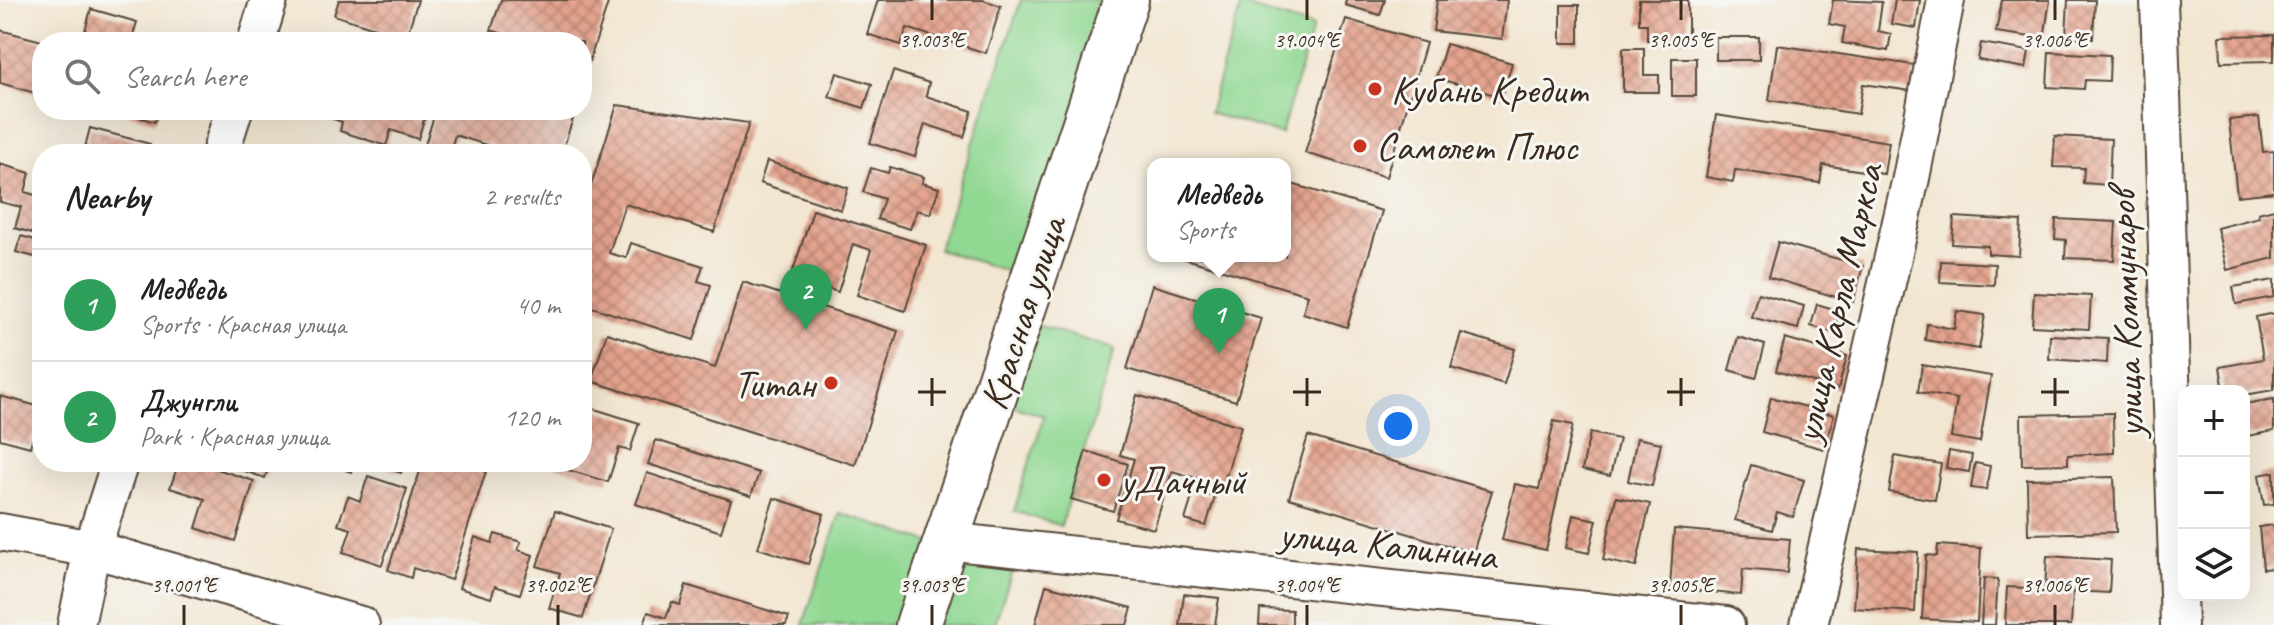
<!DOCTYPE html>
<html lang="en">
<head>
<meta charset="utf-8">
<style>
	body { margin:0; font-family:Caveat,sans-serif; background:#f6f6f6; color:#222 }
	.controls { position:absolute; right:24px; bottom:24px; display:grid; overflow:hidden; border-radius:16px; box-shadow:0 8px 32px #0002 }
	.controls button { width:72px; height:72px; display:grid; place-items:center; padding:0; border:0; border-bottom:2px solid #e0e0e0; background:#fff; color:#222; font:40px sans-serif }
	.you { position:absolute; left:1398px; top:426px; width:28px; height:28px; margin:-20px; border:6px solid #fff; border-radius:50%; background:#1a73e8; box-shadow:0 0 0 12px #1a73e833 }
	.badge { display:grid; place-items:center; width:52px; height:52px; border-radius:50%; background:#1a73e8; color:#fff; font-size:26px; font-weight:700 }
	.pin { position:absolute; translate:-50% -66px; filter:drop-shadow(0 2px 4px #0008) }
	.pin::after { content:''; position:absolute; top:42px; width:28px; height:24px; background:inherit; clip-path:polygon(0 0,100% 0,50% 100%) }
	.popup { position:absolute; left:1147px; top:158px; width:144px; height:104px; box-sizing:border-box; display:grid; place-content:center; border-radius:16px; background:#fff; filter:drop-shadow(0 2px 6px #0005); font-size:26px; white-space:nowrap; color:#767676 }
	.popup b { font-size:30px; color:#222 }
	.popup::after { content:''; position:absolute; left:50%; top:100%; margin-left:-16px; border:16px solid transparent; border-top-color:#fff }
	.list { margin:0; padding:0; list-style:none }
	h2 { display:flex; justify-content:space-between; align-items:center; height:104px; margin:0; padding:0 32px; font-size:34px }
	h2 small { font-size:26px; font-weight:400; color:#767676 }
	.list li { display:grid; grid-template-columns:52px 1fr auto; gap:24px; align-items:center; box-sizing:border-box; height:112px; padding:0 32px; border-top:2px solid #e0e0e0 }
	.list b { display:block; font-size:30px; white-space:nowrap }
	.list p { margin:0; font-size:26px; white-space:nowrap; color:#767676 }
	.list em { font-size:26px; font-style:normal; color:#767676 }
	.icon { flex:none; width:44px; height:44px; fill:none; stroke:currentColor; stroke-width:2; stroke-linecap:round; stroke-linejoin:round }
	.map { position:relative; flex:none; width:2274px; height:625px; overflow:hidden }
	.search { position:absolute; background:#fff; box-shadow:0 8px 32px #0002; left:32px; top:32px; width:560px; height:88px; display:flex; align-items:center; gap:20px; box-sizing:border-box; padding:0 28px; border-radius:32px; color:#767676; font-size:30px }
	.panel { position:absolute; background:#fff; box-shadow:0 8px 32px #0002; left:32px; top:144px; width:560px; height:328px; border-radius:32px }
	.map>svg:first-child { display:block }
	.grass { fill:#91d893; stroke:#668158; stroke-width:2 }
	.building { fill:url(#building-cross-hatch) }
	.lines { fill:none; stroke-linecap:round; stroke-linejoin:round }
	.minor-casing { stroke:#564639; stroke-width:40 }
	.tertiary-casing { stroke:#564639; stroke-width:48 }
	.minor { stroke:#fff; stroke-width:36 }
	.tertiary { stroke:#fff; stroke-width:44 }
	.ticks { fill:none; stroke:#3b2a1e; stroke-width:3 }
	.poi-dot { fill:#c8321e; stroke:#f6f6f2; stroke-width:3 }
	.labels { text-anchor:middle; stroke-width:6; stroke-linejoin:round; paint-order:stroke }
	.poi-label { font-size:40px; fill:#3b2a1e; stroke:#f6f6f2; text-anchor:start }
	.street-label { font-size:40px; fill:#3b2a1e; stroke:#f6f6f2 }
	.ticks-label { font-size:20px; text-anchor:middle; fill:#3b2a1e; stroke:#f6f6f2; stroke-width:6; stroke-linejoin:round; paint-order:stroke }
</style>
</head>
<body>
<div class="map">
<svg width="2274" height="625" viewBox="0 0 2274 625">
	<defs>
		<pattern id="building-cross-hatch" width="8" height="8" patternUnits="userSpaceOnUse" patternTransform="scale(2)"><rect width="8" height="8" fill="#e4a38e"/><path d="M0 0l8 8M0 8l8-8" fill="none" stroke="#ba8573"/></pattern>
	</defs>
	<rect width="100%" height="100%" fill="#f6f6f2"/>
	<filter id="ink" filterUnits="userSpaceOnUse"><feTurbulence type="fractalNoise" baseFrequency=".0125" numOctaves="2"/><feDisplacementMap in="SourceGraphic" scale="16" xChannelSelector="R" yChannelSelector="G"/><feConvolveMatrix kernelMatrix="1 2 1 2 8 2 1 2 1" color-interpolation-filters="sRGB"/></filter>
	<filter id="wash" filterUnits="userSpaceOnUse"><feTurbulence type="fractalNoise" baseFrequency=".006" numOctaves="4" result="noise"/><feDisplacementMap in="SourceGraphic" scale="32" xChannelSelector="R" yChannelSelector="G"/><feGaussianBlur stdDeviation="1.8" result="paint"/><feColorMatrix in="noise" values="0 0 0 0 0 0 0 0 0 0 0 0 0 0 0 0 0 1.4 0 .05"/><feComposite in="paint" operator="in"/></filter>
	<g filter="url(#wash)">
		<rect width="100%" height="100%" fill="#f2e6d1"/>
		<g class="grass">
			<polygon points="1021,0 1112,0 1021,276 938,249"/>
			<polygon points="1241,5 1313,27 1281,134 1209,113"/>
			<polygon points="1033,324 1115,349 1061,526 1014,511 1044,416 1009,405"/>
			<polygon points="840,513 935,544 907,625 803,625"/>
			<polygon points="966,557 1015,563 994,625 933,625 953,566"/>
		</g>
		<g id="blocks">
			<g class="building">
				<polygon points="339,0 418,0 406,38 334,15"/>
				<polygon points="501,0 609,0 583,81 582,42 528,42 491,30"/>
				<polygon points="878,0 983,0 1001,6 986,53 907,28 901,45 867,34"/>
				<polygon points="1346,0 1385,0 1380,15 1345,5"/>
				<polygon points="1437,0 1507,0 1502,39 1433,31"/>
				<polygon points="1639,0 1688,0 1688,40 1647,40 1647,24 1639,24"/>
				<polygon points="1833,0 1882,2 1878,31 1891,34 1888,51 1842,43 1845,27 1829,24"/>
				<polygon points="1895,0 1920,0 1916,28 1891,24"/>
				<polygon points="2002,0 2050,0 2044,39 1996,32"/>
				<polygon points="2068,0 2095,0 2093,38 2066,37"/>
				<rect x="1561" y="5" width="18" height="38"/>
				<polygon points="91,9 137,22 131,42 82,42"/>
				<polygon points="1346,19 1426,43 1386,177 1305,153"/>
				<polygon points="0,30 42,41 42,95 0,83"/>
				<polygon points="2274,35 2274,61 2221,62 2220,36"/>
				<rect x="1716" y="37" width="43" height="23"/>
				<polygon points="1981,43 2029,51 2026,68 1978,60"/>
				<polygon points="1446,44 1512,63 1502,97 1436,78"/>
				<polygon points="1777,45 1914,65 1911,91 1863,84 1858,114 1769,100"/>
				<polygon points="1623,48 1644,48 1644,75 1659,75 1659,92 1623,92"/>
				<polygon points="2049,52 2110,55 2109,81 2085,80 2084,89 2047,87"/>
				<rect x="1672" y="58" width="24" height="38"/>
				<polygon points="893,71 929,83 926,96 972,111 964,137 925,124 915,157 870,143"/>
				<polygon points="837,73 872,84 864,108 829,97"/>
				<polygon points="617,105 749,123 714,232 625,204 609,253 626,258 631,243 703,266 698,281 711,285 694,340 592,307 582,335 582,213"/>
				<polygon points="115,110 158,110 155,122"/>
				<polygon points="307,110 427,110 418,139 391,130 386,146 340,131 342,122"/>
				<polygon points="436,110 576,110 561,154 515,154 455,135 449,154 422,154"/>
				<polygon points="1716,115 1889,142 1884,174 1823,165 1820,183 1735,170 1733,182 1706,177"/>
				<polygon points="2259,117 2263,152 2274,151 2274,192 2237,196 2229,120"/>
				<polygon points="90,128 150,144 147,154 89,154 84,151"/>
				<polygon points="2055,136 2111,139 2109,185 2083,183 2084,168 2053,167"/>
				<polygon points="767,161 848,188 841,210 760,183"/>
				<polygon points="0,164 30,173 25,192 42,197 42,236 15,228 21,207 0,202"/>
				<polygon points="890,167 924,177 922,183 939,188 930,214 917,210 910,229 877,219 884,199 863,192 871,168 888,173"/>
				<polygon points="1285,182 1382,211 1347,327 1303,313 1308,295 1179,257 1285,256"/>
				<polygon points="2274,209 2274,258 2227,270 2217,228 2259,217 2258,213"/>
				<polygon points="813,210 926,245 905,311 857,295 871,250 853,244 838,292 791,277"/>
				<polygon points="1954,217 2021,221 2019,256 1988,254 1988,246 1952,244"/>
				<polygon points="2056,219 2116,222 2114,260 2065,258 2066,240 2055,239"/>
				<polygon points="21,236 42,242 42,259 16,252"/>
				<polygon points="1778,242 1863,266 1853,302 1768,277"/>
				<polygon points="1941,261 1995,264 1994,285 1940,282"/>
				<polygon points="2274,280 2274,297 2236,304 2233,287"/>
				<polygon points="743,282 898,331 855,465 591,381 607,333 715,368"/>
				<polygon points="1152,285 1261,318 1236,401 1127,369"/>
				<polygon points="1758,293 1804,306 1798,329 1751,317"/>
				<polygon points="2034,293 2091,296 2089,329 2032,326"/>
				<polygon points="1817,304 1840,311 1834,333 1811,326"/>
				<polygon points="1957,311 1985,315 1979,349 1925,340 1927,324 1954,329"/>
				<polygon points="2274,313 2274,390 2244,395 2244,391 2224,391 2220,367 2263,359 2256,317"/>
				<polygon points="1461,333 1515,349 1504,384 1451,368"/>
				<polygon points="2050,335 2108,338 2107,363 2049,359"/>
				<polygon points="1738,337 1765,345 1756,378 1729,370"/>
				<polygon points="1785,338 1847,356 1838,389 1776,371"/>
				<polygon points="1922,365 1991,376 1980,442 1951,437 1957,399 1918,392"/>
				<polygon points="1137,395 1241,426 1223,486 1172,471 1154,529 1116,519 1134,459 1120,455"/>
				<polygon points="0,396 41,407 30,447 0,439"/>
				<polygon points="1771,397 1834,415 1824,449 1762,432"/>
				<polygon points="2274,399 2274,431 2247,436 2244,404"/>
				<polygon points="582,405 639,423 630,451 619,448 608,482 545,463 582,462"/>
				<polygon points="2113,413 2114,453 2068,455 2068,464 2022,465 2021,415"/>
				<polygon points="1554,421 1573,425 1546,550 1502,540 1515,484 1539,489"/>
				<polygon points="1590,433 1619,439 1610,476 1582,470"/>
				<polygon points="1308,436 1492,491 1473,553 1289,498"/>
				<polygon points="1637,438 1661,443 1652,486 1628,481"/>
				<polygon points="656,440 759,473 751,496 648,464"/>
				<polygon points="1086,451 1128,464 1113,511 1071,499"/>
				<polygon points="1949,451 1972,455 1969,472 1946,468"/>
				<polygon points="1895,456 1941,464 1935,500 1889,492"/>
				<polygon points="179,462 195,462 254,481 235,541 196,528 205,499 170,488"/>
				<polygon points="237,462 269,465 265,478 235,468"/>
				<polygon points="336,462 354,462 351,472 334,466"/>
				<polygon points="385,462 404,462 401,473 383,467"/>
				<polygon points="423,462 489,462 451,580 413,568 411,578 388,570"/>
				<polygon points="1975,463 1990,466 1986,490 1971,488"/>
				<polygon points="1751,465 1804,480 1793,517 1777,512 1772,530 1735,520"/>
				<polygon points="2274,472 2274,504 2264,505 2259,475"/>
				<polygon points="647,473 731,500 721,532 636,504"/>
				<polygon points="368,476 407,489 382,565 343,552 351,529 338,525 348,496 360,501"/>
				<polygon points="2114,477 2116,532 2028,534 2027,479"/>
				<polygon points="1194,491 1215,497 1206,526 1185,520"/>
				<polygon points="1616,497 1650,504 1636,567 1603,560"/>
				<polygon points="774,498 824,514 808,564 758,548"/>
				<polygon points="555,511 611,529 583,618 549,608 560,573 537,566"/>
				<polygon points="1573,515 1597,520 1589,553 1566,548"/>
				<polygon points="2274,525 2274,568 2263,569 2259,527"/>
				<polygon points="1674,529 1790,539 1787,573 1743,569 1741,595 1670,588"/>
				<polygon points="495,534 521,542 518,550 533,555 520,594 495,586 491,598 459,588 475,537 492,543"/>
				<polygon points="1938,545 1981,548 1977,622 1922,619 1926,555 1937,556"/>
				<polygon points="1858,549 1918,552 1915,612 1854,608"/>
				<polygon points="2047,556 2111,560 2109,593 2073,591 2071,625 2005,625 2007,587 2045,589"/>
				<polygon points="1984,578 1998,579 1995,625 1981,625"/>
				<polygon points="686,585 789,617 786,625 644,625 648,612 666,618 672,602 680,605"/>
				<polygon points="1046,585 1132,608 1127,625 1035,625"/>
				<polygon points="1184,594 1219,598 1215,625 1180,625"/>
				<polygon points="1260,609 1292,610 1292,625 1259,625"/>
			</g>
		</g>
	</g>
	<g filter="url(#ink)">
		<use href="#blocks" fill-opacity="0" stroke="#564639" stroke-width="2"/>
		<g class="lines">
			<defs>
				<g id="minor">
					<polyline points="2159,0 2179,625"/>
					<polyline points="256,42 269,0"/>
					<polyline points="220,154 234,110"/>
					<polyline points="0,532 92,549 361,625"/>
					<polyline points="946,541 1726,625"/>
					<polyline points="76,625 92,549 120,462"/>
					<polyline points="1809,625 1911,178 1946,0"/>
				</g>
				<polyline id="tertiary" points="918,625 1126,0"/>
			</defs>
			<use href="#minor" class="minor-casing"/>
			<use href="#tertiary" class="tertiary-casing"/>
			<use href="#minor" class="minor"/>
			<use href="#tertiary" class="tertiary"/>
		</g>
	</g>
	<path class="ticks" d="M932,0V20M1307,0V20M1681,0V20M2055,0V20M932,378V406M1307,378V406M1681,378V406M2055,378V406M918,392H946M1293,392H1321M1667,392H1695M2041,392H2069M184,605V625M558,605V625M932,605V625M1307,605V625M1681,605V625M2055,605V625"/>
	<g class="poi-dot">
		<circle cx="1375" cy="89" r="8"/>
		<circle cx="1360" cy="146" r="8"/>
		<circle cx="831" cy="383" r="8"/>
		<circle cx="1104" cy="480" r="8"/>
	</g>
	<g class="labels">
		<g class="poi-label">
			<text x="1391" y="103">Кубань Кредит</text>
			<text x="1376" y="160">Самолет Плюс</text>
			<text x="815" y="397" text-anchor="end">Титан</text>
			<text x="1120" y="494">уДачный</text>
		</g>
		<g class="street-label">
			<text transform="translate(1837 303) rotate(-77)" y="14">улица Карла Маркса</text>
			<text transform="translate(1022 313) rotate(-72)" y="14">Красная улица</text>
			<text transform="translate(2125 314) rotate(-92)" y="14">улица Коммунаров</text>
			<text transform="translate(1388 544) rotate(6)" y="14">улица Калинина</text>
		</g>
	</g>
	<g class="ticks-label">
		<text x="932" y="47">39.003°E</text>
		<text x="1307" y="47">39.004°E</text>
		<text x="1681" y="47">39.005°E</text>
		<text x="2055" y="47">39.006°E</text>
		<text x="184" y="592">39.001°E</text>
		<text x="558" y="592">39.002°E</text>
		<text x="932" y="592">39.003°E</text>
		<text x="1307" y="592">39.004°E</text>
		<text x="1681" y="592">39.005°E</text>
		<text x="2055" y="592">39.006°E</text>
	</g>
</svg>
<div class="controls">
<button>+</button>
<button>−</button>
<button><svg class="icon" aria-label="layers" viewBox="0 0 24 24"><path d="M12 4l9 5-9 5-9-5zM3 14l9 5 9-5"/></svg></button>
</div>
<div class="you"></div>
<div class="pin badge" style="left:1219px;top:354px;background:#2e9e5b">1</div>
<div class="popup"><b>Медведь</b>Sports</div>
<div class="pin badge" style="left:806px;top:330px;background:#2e9e5b">2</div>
<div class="search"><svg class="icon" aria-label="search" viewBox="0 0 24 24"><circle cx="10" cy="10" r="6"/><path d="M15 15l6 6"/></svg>Search here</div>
<section class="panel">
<h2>Nearby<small>2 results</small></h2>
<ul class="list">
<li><span class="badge" style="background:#2e9e5b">1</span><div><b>Медведь</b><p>Sports · Красная улица</p></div><em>40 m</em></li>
<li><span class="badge" style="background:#2e9e5b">2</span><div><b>Джунгли</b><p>Park · Красная улица</p></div><em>120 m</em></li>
</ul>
</section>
</div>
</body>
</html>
